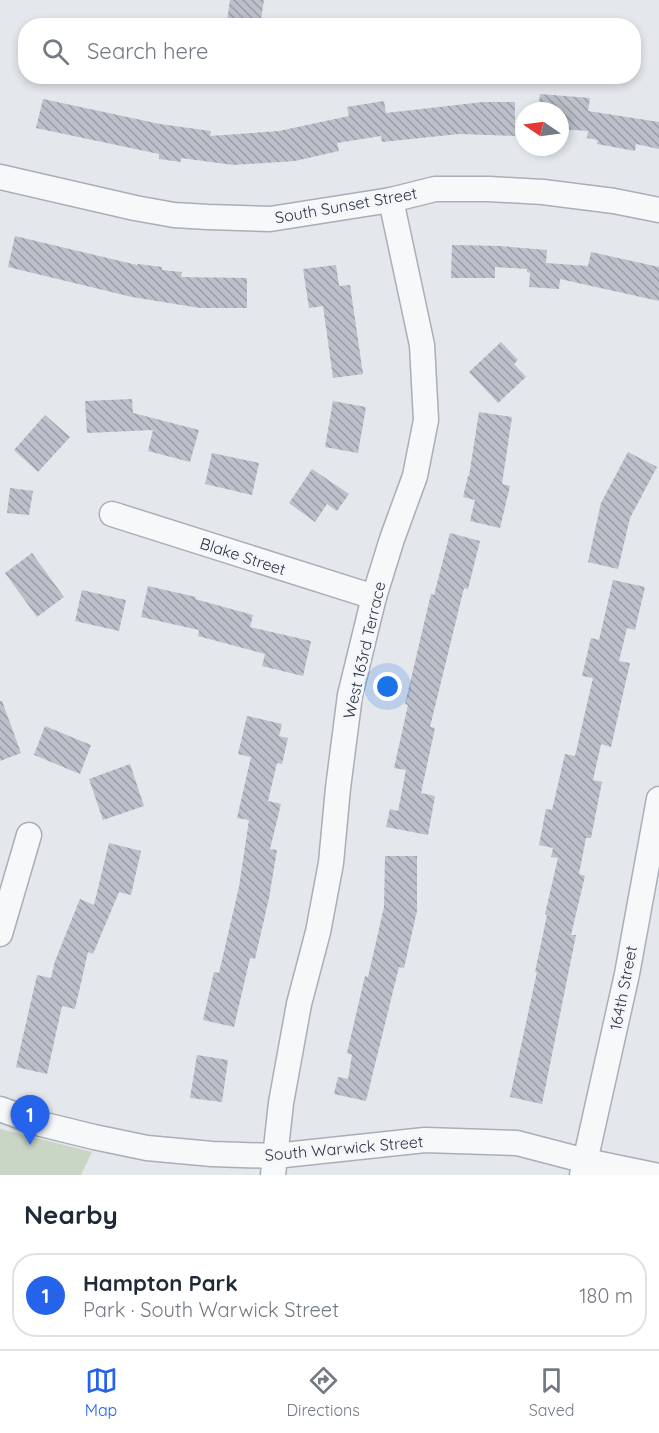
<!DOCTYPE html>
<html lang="en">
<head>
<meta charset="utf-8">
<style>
	body { margin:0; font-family:Quicksand,sans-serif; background:#f2f2f3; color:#1f2937 }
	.compass { position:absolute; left:515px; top:102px; width:54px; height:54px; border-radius:50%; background:#fff; box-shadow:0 3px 9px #0003; rotate:283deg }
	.you { position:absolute; left:388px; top:687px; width:21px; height:21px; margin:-15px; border:4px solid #fff; border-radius:50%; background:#1a73e8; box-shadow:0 0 0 9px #1a73e833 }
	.badge { display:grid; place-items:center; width:39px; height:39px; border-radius:50%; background:#2563eb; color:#fff; font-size:20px; font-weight:700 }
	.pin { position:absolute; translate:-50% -50px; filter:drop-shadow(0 2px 3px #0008) }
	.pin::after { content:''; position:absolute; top:32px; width:21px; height:18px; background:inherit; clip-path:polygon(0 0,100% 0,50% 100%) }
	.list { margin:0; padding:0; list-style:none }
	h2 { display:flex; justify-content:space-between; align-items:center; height:78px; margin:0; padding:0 24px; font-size:26px }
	h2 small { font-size:20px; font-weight:400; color:#747a83 }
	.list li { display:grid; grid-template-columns:39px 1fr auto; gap:18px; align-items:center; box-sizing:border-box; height:84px; margin:0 12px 12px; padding:0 12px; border:2px solid #e0e1e3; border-radius:24px }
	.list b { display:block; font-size:22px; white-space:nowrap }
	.list p { margin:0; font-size:20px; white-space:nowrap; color:#747a83 }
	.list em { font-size:20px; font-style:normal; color:#747a83 }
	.icon { flex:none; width:33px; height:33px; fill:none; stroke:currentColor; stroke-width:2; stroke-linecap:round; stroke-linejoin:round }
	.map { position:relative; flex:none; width:659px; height:1175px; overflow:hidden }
	.search { position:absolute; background:#fff; box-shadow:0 3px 9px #0003; left:18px; right:18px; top:18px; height:66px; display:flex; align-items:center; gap:15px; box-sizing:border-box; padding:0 21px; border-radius:24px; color:#747a83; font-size:22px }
	.sheet { height:174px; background:#fff }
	nav { display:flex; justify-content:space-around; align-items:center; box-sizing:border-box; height:84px; border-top:2px solid #e0e1e3; background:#fff; font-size:16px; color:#747a83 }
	nav a { display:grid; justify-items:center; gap:3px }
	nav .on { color:#2563eb }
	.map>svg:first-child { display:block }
	.green { fill:#c9d6c5 }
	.building { fill:url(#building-back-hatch) }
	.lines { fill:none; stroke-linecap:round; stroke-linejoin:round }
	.minor-casing { stroke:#a9aeb7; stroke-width:27 }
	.minor { stroke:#f7f8fa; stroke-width:24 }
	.labels { text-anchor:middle; stroke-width:6; stroke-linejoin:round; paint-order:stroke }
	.street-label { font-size:16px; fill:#2b3445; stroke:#f4f6f9 }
</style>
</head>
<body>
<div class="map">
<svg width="659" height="1175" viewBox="0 0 659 1175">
	<defs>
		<pattern id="building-back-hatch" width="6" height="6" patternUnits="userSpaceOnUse" patternTransform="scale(1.5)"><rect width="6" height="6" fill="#bbc0ca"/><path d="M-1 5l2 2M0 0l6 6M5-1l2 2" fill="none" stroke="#989da6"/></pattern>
	</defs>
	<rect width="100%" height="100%" fill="#e4e7ec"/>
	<polygon class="green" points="0,1129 92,1152 81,1175 0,1175"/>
	<g class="building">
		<polygon points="230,0 264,0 260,26 227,21"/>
		<polygon points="540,94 590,98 588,111 659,122 659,149 636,144 635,151 597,144 598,140 587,138 588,131 560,129 560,111 538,111"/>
		<polygon points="43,99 160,124 211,131 210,136 279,131 349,116 347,107 384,101 386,113 483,102 515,102 515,136 459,134 382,142 381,136 337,143 339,151 295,161 233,165 181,158 181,162 159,159 159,154 36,128"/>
		<polygon points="15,236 137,265 138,264 162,267 162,270 182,272 181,277 247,278 247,308 200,308 132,297 8,267"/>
		<polygon points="452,245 500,246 547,250 546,263 588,266 591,252 659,267 659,301 560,279 559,289 529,287 530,273 527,272 527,269 495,267 495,278 451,278"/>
		<polygon points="336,265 339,286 350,285 363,374 333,378 323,306 309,308 303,269"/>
		<polygon points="501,342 518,360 514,364 526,377 498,403 469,372"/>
		<polygon points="132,399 133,413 199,430 190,462 148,451 153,430 87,433 85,401"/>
		<polygon points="333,401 366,407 358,453 325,447"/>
		<polygon points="479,412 512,417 502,484 510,486 500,528 470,521 475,500 463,497 468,476 469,476"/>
		<polygon points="45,415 70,437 38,472 14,450"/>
		<polygon points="628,452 657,467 630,518 618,569 588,562 601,503"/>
		<polygon points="212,453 259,463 252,495 205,484"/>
		<polygon points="312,469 349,494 337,511 327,504 315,522 289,503"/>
		<polygon points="10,488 33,491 29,515 7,513"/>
		<polygon points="450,533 480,541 468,589 464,588 430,727 435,728 421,793 435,796 428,835 386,827 390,809 398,811 406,770 394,768 408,705 405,704 431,594 434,595"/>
		<polygon points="32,553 64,597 37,617 5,573"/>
		<polygon points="613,580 645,587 635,630 627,628 619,661 630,663 611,747 601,744 593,780 602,782 591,838 586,838 579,874 585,876 571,935 576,935 542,1104 510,1097 537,972 535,972 547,915 545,914 558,858 551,857 553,848 539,845 546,809 552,810 565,754 575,756 593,678 582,676 591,638 599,640"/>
		<polygon points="148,586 196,597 195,599 253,615 250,627 311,641 303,676 262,666 265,654 198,636 199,630 141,617"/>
		<polygon points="82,590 126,600 119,631 75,621"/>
		<polygon points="0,701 2,701 21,753 0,761"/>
		<polygon points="247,716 282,724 279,736 288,738 282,764 277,763 268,801 281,804 270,849 277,850 269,898 255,959 250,958 234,1027 203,1020 214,972 219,973 239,887 249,820 237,818 251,757 238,754"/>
		<polygon points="45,726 91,745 80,774 34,755"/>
		<polygon points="130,764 144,806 103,820 89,779"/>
		<polygon points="109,843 141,851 131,895 119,892 93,954 88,952 75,1009 62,1006 47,1074 16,1067 37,975 51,978 55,961 80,899 94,905"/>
		<polygon points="385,856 417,856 417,911 404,968 399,967 366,1101 334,1094 338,1077 348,1079 352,1055 347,1053 365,976 368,977 384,907"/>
		<polygon points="197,1055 228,1060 222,1102 190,1098"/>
	</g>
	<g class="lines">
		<defs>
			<g id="minor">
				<polyline points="0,177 135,208 174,215 208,217 270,219 391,200 435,189 489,189 543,192 614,201 659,210"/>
				<polyline points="112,514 374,597"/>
				<polyline points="0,934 29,835"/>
				<polyline points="0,1109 41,1124 94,1137 147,1148 212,1154 275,1156 425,1140 517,1143 586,1161 654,1175"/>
				<polyline points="273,1175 281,1103 299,1004 318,932 331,863 338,788 350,695 374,597 392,539 415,476 426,420 422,345 391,200"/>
				<polyline points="582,1175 627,974 659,799"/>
			</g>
		</defs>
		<use href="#minor" class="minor-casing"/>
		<use href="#minor" class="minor"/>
	</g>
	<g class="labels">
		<g class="street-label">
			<text transform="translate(346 205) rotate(-10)" y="6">South Sunset Street</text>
			<text transform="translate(243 556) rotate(18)" y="6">Blake Street</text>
			<text transform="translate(364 650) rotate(-77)" y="6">West 163rd Terrace</text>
			<text transform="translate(623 988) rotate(-79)" y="6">164th Street</text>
			<text transform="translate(344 1148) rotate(-5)" y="6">South Warwick Street</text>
		</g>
	</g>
</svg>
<svg class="compass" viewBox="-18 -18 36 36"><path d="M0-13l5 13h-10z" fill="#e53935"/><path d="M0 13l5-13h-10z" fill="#747a83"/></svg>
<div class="you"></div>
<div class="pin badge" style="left:30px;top:1145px">1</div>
<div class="search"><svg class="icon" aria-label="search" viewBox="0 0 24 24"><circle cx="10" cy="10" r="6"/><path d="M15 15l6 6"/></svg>Search here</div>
</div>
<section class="sheet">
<h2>Nearby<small></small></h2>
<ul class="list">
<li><span class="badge">1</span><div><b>Hampton Park</b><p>Park · South Warwick Street</p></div><em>180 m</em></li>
</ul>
</section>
<nav>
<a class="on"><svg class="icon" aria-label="map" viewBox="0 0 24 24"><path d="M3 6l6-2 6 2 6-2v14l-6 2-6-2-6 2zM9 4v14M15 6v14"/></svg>Map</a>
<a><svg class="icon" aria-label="directions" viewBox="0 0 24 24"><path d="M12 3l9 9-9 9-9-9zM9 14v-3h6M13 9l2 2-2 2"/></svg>Directions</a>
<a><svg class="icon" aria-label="saved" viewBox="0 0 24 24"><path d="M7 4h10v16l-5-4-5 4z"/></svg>Saved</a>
</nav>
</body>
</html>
